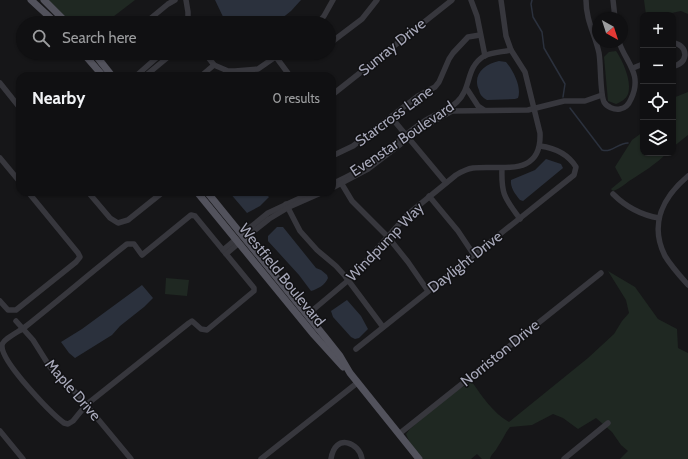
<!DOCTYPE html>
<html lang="en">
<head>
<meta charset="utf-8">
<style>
	body { margin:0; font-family:Cabin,sans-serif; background:#19191b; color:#f1f3f6 }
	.controls { position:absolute; right:12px; top:12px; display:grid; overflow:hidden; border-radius:8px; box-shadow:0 1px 3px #0004 }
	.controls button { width:36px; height:36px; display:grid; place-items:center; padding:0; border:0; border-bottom:1px solid #303032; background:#101012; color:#f1f3f6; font:20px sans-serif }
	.compass { position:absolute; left:592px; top:12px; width:36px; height:36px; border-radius:50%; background:#101012; box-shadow:0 1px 3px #0004; rotate:141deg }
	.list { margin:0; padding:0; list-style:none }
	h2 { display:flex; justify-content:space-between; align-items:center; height:52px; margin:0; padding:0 16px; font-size:17px }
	h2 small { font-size:13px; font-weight:400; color:#9c9d9f }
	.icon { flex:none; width:22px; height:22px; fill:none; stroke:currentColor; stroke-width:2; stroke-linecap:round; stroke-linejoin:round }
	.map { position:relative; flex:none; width:688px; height:459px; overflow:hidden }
	.search { position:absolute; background:#101012; box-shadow:0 1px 3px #0004; left:16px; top:16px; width:320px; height:44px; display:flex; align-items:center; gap:10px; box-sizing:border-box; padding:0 14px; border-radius:22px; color:#9c9d9f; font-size:15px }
	.panel { position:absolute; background:#101012; box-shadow:0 1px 3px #0004; left:16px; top:72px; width:320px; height:124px; border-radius:12px }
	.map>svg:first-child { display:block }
	.green { fill:#1f2822 }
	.water { fill:#2b313d }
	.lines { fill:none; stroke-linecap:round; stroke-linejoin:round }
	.stream { stroke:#2b313d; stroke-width:1.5 }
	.minor { stroke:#37373d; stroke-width:5.5 }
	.major { stroke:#52525c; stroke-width:7 }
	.labels { text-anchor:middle; stroke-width:3; stroke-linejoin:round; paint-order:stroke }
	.street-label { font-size:15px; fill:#a7a8b9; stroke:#111113 }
</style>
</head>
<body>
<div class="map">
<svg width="688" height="459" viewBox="0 0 688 459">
	<rect width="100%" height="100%" fill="#161618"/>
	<g class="green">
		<polygon points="47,0 135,0 105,23 69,23"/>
		<polygon points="644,0 688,0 688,14 681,11 662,15 646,15"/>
		<path d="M616,51C623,61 632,82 628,94C626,99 621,102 616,104L608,101L604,57L609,52Z"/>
		<polygon points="688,92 688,135 673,147 673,98"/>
		<path d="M643,132V153H667C656,164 642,173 629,181C624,185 619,189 613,191L611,189L622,180L615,167L632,140Z"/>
		<path d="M608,271L635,287L658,319L677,329L678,348L688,353V459H620L628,451L621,445L612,432L596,418L578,429L563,418L553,414L532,425L510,427C505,433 502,441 497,448C495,452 491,454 490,459H482L477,454L471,459H423L410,443L406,434L410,429L453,392L472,382C482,396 493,413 509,422L588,358L614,334L622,321L629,313L626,300Z"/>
		<polygon points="166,278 189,280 187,296 165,294"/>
	</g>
	<g class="water">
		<polygon points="215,0 301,0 291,11 276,23 226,23"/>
		<path d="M499,61L506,62C513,70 522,87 518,98L515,99L487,100C482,97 480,95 479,90C472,75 484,64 499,61Z"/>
		<path d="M546,159L561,164L563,168L523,201L520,200C515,194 510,187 511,180L535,170Z"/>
		<polygon points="229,192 263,192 269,197 260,206 247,213"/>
		<path d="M277,227H283L316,268L321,270L327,275L328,278C325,285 318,289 311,291L299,275L268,241V236Z"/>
		<polygon points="142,285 153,298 144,307 120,326 112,335 75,358 69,353 61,342 82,329"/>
		<polygon points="347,300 361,316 368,329 359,338 355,339 351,337 333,317 331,311"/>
	</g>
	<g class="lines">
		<g class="stream">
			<polyline points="532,0 531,4 533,17 542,32 544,48 565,84 563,97"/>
			<path d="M570,108L602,150C612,153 618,143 628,143"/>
		</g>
		<g class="minor">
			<polyline points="186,0 188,12 188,23"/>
			<polyline points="471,0 477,16 485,56"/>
			<path d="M586,0C586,21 595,34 599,53C601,64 600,94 604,102C607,107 614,110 620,109C626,108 629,104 631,99C643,74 626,63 619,42"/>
			<polyline points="613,0 615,18"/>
			<polyline points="145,23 168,4 175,0"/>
			<polyline points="318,23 324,16 333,0"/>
			<path d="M673,43C680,44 685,48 685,55C684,62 680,65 673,66"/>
			<polyline points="329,44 362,19 377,0"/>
			<polyline points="205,53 214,65 228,71 235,71 258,69 281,53"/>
			<polyline points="276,57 290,76"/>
			<polyline points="633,68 643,64"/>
			<polyline points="136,76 162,53"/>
			<polyline points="145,76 173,53"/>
			<polyline points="201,76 214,65"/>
			<polyline points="0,83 20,108"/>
			<polyline points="467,89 478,106 484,110"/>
			<polyline points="332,95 452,0"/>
			<polyline points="391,117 446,183"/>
			<polyline points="332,156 353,146 418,96 435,87 439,82 449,59 453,53 468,37 480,35"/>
			<polyline points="0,158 20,182"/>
			<path d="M502,168C501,195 505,198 520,219"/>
			<path d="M688,176C663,197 649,224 665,256C671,266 680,276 688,285"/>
			<polyline points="340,181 352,201 388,237 408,262 428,291"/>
			<path d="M332,184C347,177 362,170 375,160C391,148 406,133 423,122C434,114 448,111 457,102C472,88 465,68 484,56C492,52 503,52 511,50"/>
			<polyline points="332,188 368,169 423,127 452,111 528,110 564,101 585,101 602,95"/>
			<polyline points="88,192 110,218 118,223 128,220 163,192"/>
			<path d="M613,194C626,207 641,215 659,218"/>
			<polyline points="429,196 458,231 474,255"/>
			<polyline points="286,204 300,231 317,250 336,266 345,276 383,327"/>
			<path d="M191,215L195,216L254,288V291L207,330L201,329L192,321L189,323L86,405L73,421L68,424L64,423C51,413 0,361 2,345C3,339 20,331 25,327C60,299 93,271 127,244H134L142,255Z"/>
			<polyline points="242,234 268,213 313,192"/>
			<polyline points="245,238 269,219 289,207 323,192"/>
			<polyline points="223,250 236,239"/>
			<polyline points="226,254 239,243"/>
			<polyline points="0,301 8,310 16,310 76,262 80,257 78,253 28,192"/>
			<path d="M307,315L351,278L407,215L456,175C461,172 466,169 473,168C501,165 542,178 540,133L525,72L511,50L506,36L501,0"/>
			<polyline points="16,321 33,340 50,367 78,395 131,459"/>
			<path d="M356,349L574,175L576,167C568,154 555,148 540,146"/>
			<polyline points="0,431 23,459"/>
			<polyline points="399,434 601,273"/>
			<polyline points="261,459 357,383"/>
			<path d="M331,459C335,432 360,443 362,459"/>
			<polyline points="564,459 608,423"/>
		</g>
		<g class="major">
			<polyline points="31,0 56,23"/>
			<polyline points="44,0 67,23"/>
			<polyline points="83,53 103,76"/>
			<polyline points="94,53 112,76"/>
			<polyline points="197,192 314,335 343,367"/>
			<polyline points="207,192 325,337 340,356 350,373 419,459"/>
		</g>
	</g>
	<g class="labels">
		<g class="street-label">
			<text transform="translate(392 47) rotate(-39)" y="5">Sunray Drive</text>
			<text transform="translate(394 116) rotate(-36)" y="5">Starcross Lane</text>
			<text transform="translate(402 139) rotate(-34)" y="5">Evenstar Boulevard</text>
			<text transform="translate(385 242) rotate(-46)" y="5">Windpump Way</text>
			<text transform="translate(465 262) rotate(-38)" y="5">Daylight Drive</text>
			<text transform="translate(282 275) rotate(51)" y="5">Westfield Boulevard</text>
			<text transform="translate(500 353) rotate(-39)" y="5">Norriston Drive</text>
			<text transform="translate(73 390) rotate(49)" y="5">Maple Drive</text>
		</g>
	</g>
</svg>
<div class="controls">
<button>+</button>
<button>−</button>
<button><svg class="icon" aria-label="locate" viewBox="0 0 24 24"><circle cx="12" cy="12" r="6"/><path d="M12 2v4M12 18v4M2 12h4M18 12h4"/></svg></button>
<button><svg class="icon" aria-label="layers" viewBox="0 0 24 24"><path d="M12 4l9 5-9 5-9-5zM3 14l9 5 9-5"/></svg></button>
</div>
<svg class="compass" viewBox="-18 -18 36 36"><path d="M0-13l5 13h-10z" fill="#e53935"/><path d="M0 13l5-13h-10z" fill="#9c9d9f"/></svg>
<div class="search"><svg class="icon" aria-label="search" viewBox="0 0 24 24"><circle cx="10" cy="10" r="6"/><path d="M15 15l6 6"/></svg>Search here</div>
<section class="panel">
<h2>Nearby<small>0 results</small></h2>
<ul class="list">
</ul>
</section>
</div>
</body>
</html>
